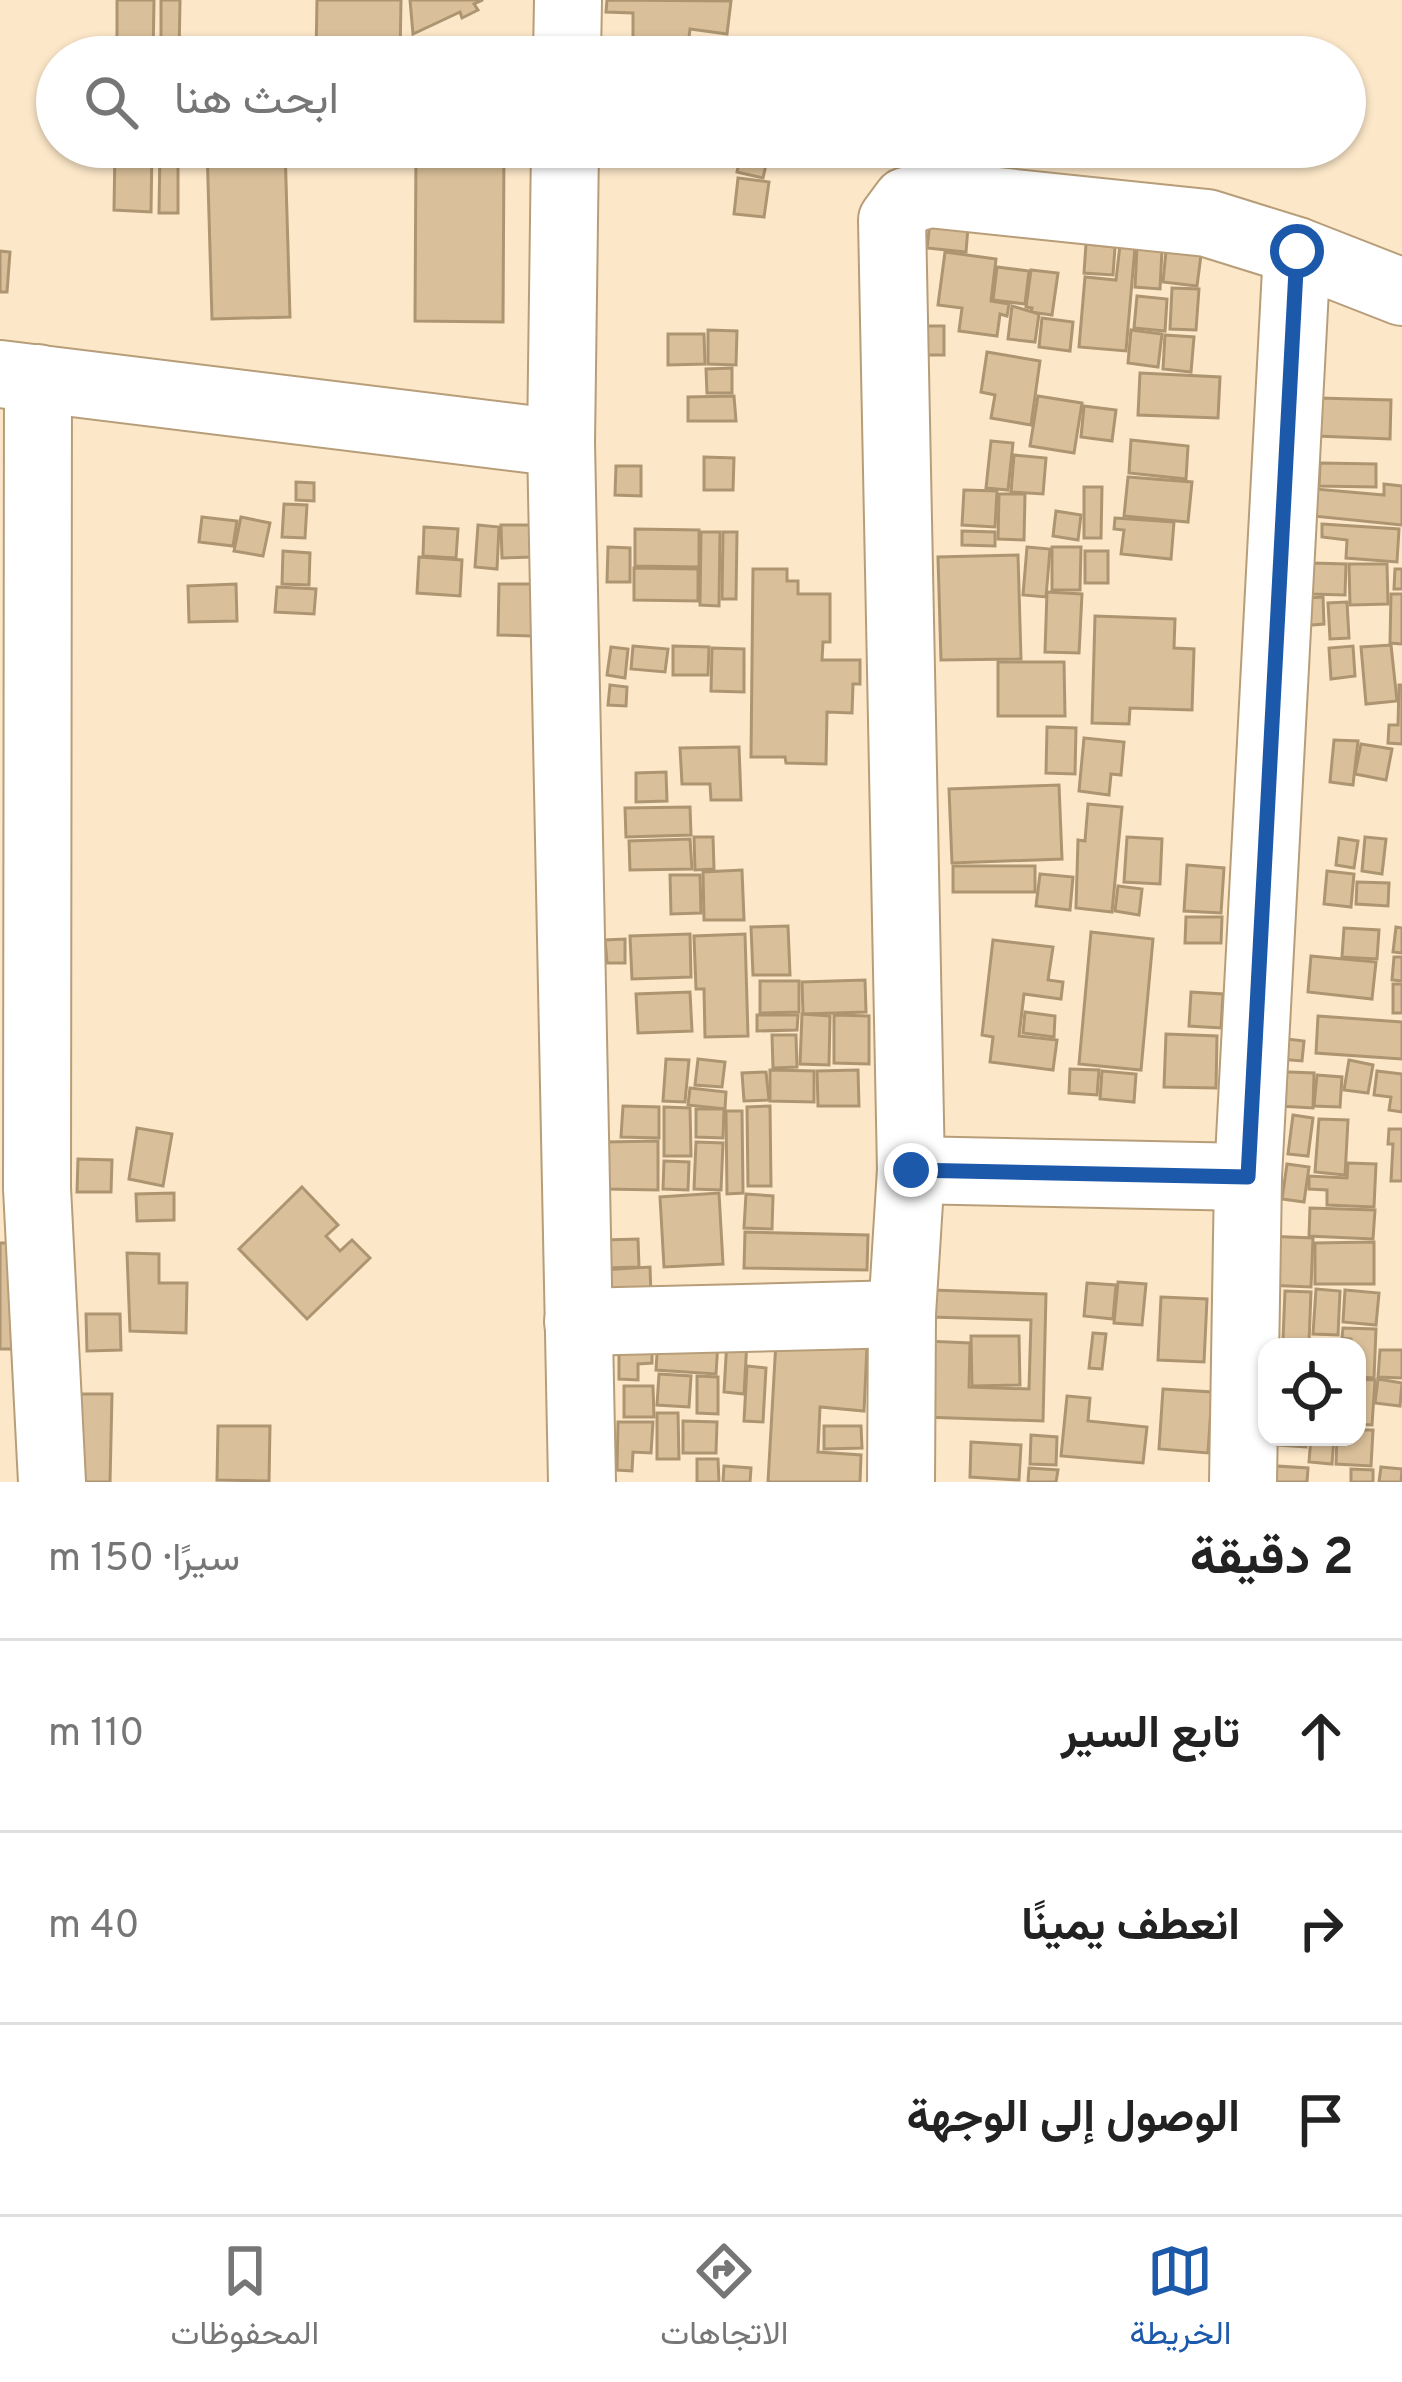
<!DOCTYPE html>
<html lang="ar">
<head>
<meta charset="utf-8">
<style>
	body { margin:0; font-family:Overpass,Vazirmatn,sans-serif; background:#f2f2f2; color:#222; direction:rtl }
	.controls { position:absolute; right:36px; bottom:36px; display:grid; overflow:hidden; border-radius:24px; box-shadow:0 3px 9px #0004 }
	.controls button { width:108px; height:108px; display:grid; place-items:center; padding:0; border:0; border-bottom:3px solid #e0e0e0; background:#fff; color:#222; font:60px sans-serif }
	.stop { position:absolute; width:36px; height:36px; margin:-27px; border:9px solid #1d59ab; border-radius:50%; background:#fff }
	.stop.end { background:#1d59ab; border-color:#fff; box-shadow:0 3px 12px #0008 }
	.list { margin:0; padding:0; list-style:none }
	h2 { display:flex; justify-content:space-between; align-items:center; height:156px; margin:0; padding:0 48px; font-size:51px }
	h2 small { font-size:39px; font-weight:400; color:#767676 }
	.list li { display:grid; grid-template-columns:78px 1fr auto; gap:36px; align-items:center; box-sizing:border-box; height:192px; padding:0 48px; border-top:3px solid #e0e0e0 }
	.list b { display:block; font-size:45px; white-space:nowrap }
	.list em { font-size:39px; font-style:normal; color:#767676 }
	.icon { flex:none; width:66px; height:66px; fill:none; stroke:currentColor; stroke-width:2; stroke-linecap:round; stroke-linejoin:round }
	.map { position:relative; flex:none; width:1402px; height:1482px; overflow:hidden; direction:ltr }
	.search { position:absolute; background:#fff; box-shadow:0 3px 9px #0004; left:36px; right:36px; top:36px; height:132px; display:flex; align-items:center; gap:30px; box-sizing:border-box; padding:0 42px; border-radius:66px; color:#767676; font-size:45px }
	.sheet { height:732px; background:#fff }
	nav { display:flex; justify-content:space-around; align-items:center; box-sizing:border-box; height:168px; border-top:3px solid #e0e0e0; background:#fff; font-size:33px; color:#767676 }
	nav a { display:grid; justify-items:center; gap:6px }
	nav .on { color:#1d59ab }
	.map>svg:first-child { display:block }
	.building { fill:#dac09a; stroke:#ae9571; stroke-width:3 }
	.lines { fill:none; stroke-linecap:round; stroke-linejoin:round }
	.minor-casing { stroke:#b79e79; stroke-width:70 }
	.minor { stroke:#fff; stroke-width:66 }
	.route { stroke:#1d59ab; stroke-width:15 }
</style>
</head>
<body>
<div class="map">
<svg width="1402" height="1482" viewBox="0 0 1402 1482">
	<rect width="100%" height="100%" fill="#fce7c8"/>
	<g class="building">
		<polygon points="117,0 154,0 153,57 117,57"/>
		<polygon points="161,0 180,0 179,57 161,57"/>
		<polygon points="317,0 401,0 400,57 316,57"/>
		<polygon points="410,0 483,0 474,4 478,10 462,18 460,12 413,34"/>
		<polygon points="607,0 731,1 727,34 690,29 688,45 728,50 727,57 619,57 619,38 633,39 633,13 606,12"/>
		<polygon points="115,147 152,147 151,212 114,210"/>
		<polygon points="160,147 178,147 178,213 159,213"/>
		<polygon points="207,147 285,147 290,317 212,319"/>
		<polygon points="416,147 504,147 503,322 415,321"/>
		<polygon points="742,147 770,147 763,178 737,172"/>
		<polygon points="738,178 769,182 764,217 734,214"/>
		<polygon points="930,222 968,227 966,252 927,248"/>
		<polygon points="1086,244 1115,247 1113,275 1084,273"/>
		<polygon points="1120,245 1135,247 1126,351 1079,347 1085,277 1116,280"/>
		<polygon points="1137,248 1162,250 1160,289 1135,287"/>
		<polygon points="0,251 10,252 7,292 0,292"/>
		<polygon points="1166,251 1201,255 1197,286 1163,282"/>
		<polygon points="945,252 996,259 991,301 1009,304 1007,316 1000,314 997,336 959,331 962,308 938,305"/>
		<polygon points="997,267 1029,271 1025,304 993,300"/>
		<polygon points="1031,270 1058,273 1052,315 1031,312 1032,308 1026,307"/>
		<polygon points="1172,288 1199,289 1196,330 1170,329"/>
		<polygon points="1137,296 1167,299 1165,331 1134,328"/>
		<polygon points="1012,306 1039,314 1035,342 1008,339"/>
		<polygon points="1042,318 1073,322 1070,351 1039,347"/>
		<polygon points="925,326 944,326 944,355 924,355"/>
		<polygon points="708,330 737,331 736,365 708,364"/>
		<polygon points="1131,330 1162,334 1158,367 1128,363"/>
		<polygon points="668,334 704,334 705,364 668,365"/>
		<polygon points="1165,335 1194,337 1191,372 1163,369"/>
		<polygon points="987,352 1040,361 1031,425 991,418 995,395 981,392"/>
		<polygon points="732,368 732,393 707,393 706,369"/>
		<polygon points="1140,373 1220,377 1218,418 1138,415"/>
		<polygon points="734,396 736,421 688,421 688,397"/>
		<polygon points="1038,396 1082,403 1074,453 1030,446"/>
		<polygon points="1318,398 1391,400 1390,439 1317,436"/>
		<polygon points="1084,406 1116,410 1112,441 1081,437"/>
		<polygon points="1131,440 1188,446 1186,479 1129,473"/>
		<polygon points="991,441 1013,443 1008,490 986,488"/>
		<polygon points="1014,455 1046,458 1043,494 1011,492"/>
		<polygon points="704,457 734,458 733,490 704,490"/>
		<polygon points="1320,463 1376,464 1376,487 1319,486"/>
		<polygon points="616,466 641,466 641,496 615,495"/>
		<polygon points="1128,477 1192,482 1188,522 1124,516"/>
		<polygon points="296,482 314,483 314,501 296,500"/>
		<polygon points="1384,484 1402,486 1402,525 1313,516 1316,489 1384,495"/>
		<polygon points="1084,487 1102,487 1101,538 1084,538"/>
		<polygon points="964,490 997,491 995,527 962,525"/>
		<polygon points="999,494 1025,494 1024,540 998,539"/>
		<polygon points="284,504 307,505 305,538 282,537"/>
		<polygon points="1056,511 1081,515 1078,540 1053,536"/>
		<polygon points="202,517 237,521 233,546 199,542"/>
		<polygon points="241,517 270,523 263,556 234,551"/>
		<polygon points="1115,518 1174,522 1171,559 1121,554 1124,530 1114,529"/>
		<polygon points="1322,524 1399,529 1397,562 1346,558 1347,540 1322,537"/>
		<polygon points="478,525 499,527 497,569 475,567"/>
		<polygon points="501,525 530,525 532,557 502,558"/>
		<polygon points="424,527 458,529 456,558 423,556"/>
		<polygon points="635,529 699,530 699,567 635,566"/>
		<polygon points="962,531 995,532 995,546 962,545"/>
		<polygon points="701,532 720,532 719,606 700,605"/>
		<polygon points="723,532 737,532 736,599 722,599"/>
		<polygon points="608,547 630,548 630,582 607,582"/>
		<polygon points="1027,547 1050,549 1046,597 1023,595"/>
		<polygon points="1052,547 1081,547 1080,590 1052,590"/>
		<polygon points="283,551 310,553 309,585 282,584"/>
		<rect x="1085" y="551" width="23" height="32"/>
		<polygon points="1018,555 1021,659 941,660 938,557"/>
		<polygon points="419,557 462,560 460,596 417,593"/>
		<polygon points="1311,563 1346,564 1345,595 1310,594"/>
		<polygon points="1349,564 1387,564 1388,604 1350,605"/>
		<polygon points="634,568 698,569 698,601 634,600"/>
		<polygon points="753,569 787,569 787,581 798,581 798,594 830,594 830,642 823,642 822,660 860,660 860,684 853,684 852,713 827,712 826,764 786,763 785,757 751,757"/>
		<polygon points="1395,569 1402,569 1402,589 1394,589"/>
		<polygon points="236,584 237,621 189,622 188,586"/>
		<polygon points="499,584 532,584 532,636 498,635"/>
		<polygon points="277,587 316,589 314,614 275,612"/>
		<polygon points="1047,592 1082,594 1079,653 1045,652"/>
		<polygon points="1391,594 1402,594 1402,644 1390,643"/>
		<polygon points="1323,597 1324,624 1287,627 1307,598"/>
		<polygon points="1347,602 1349,638 1330,639 1328,603"/>
		<polygon points="1095,616 1175,619 1174,648 1194,649 1192,710 1130,708 1129,724 1092,723"/>
		<polygon points="1391,645 1397,701 1366,704 1361,647"/>
		<polygon points="633,646 668,649 665,672 631,669"/>
		<polygon points="673,646 709,647 708,675 673,675"/>
		<polygon points="1353,646 1355,676 1331,679 1329,648"/>
		<polygon points="611,647 628,649 625,678 607,675"/>
		<polygon points="712,648 744,649 744,692 711,691"/>
		<polygon points="998,662 1064,662 1065,716 998,716"/>
		<polygon points="610,685 627,687 626,706 608,705"/>
		<polygon points="1399,685 1402,685 1402,744 1388,743 1389,725 1398,725"/>
		<polygon points="1047,727 1076,728 1075,774 1046,773"/>
		<polygon points="1084,738 1124,742 1121,775 1111,774 1109,795 1079,791"/>
		<polygon points="1334,740 1358,741 1353,785 1330,782"/>
		<polygon points="1361,744 1392,749 1386,780 1355,774"/>
		<polygon points="739,747 741,800 711,800 710,784 682,784 680,748"/>
		<polygon points="666,772 667,801 636,802 636,773"/>
		<polygon points="1059,785 1062,859 952,863 949,789"/>
		<polygon points="1088,804 1122,807 1112,912 1076,908 1078,840 1085,841"/>
		<polygon points="690,807 691,835 626,837 625,808"/>
		<polygon points="694,837 713,837 714,869 695,870"/>
		<polygon points="1127,837 1162,839 1160,884 1124,882"/>
		<polygon points="1365,837 1386,839 1382,874 1362,871"/>
		<polygon points="1339,838 1358,841 1354,868 1336,865"/>
		<polygon points="690,839 692,869 630,870 629,841"/>
		<polygon points="1187,865 1224,868 1221,913 1184,911"/>
		<rect x="953" y="866" width="82" height="26"/>
		<polygon points="742,870 744,920 704,920 703,872"/>
		<polygon points="1327,871 1354,874 1351,907 1324,904"/>
		<polygon points="1040,874 1073,877 1070,910 1036,906"/>
		<polygon points="670,875 700,875 701,913 671,914"/>
		<polygon points="1357,882 1389,883 1388,906 1356,904"/>
		<polygon points="1118,886 1142,889 1139,915 1115,911"/>
		<polygon points="1186,917 1222,917 1221,943 1185,943"/>
		<polygon points="788,926 790,975 753,975 751,927"/>
		<polygon points="1396,927 1402,928 1402,953 1393,952"/>
		<polygon points="1344,928 1379,930 1377,959 1342,957"/>
		<polygon points="1091,932 1153,939 1141,1070 1079,1064"/>
		<polygon points="690,934 691,977 632,979 630,936"/>
		<polygon points="745,934 748,1036 705,1037 704,989 696,989 694,936"/>
		<polygon points="625,939 625,963 607,963 605,940"/>
		<polygon points="993,940 1053,947 1048,980 1063,982 1061,999 1024,994 1019,1036 1057,1040 1053,1070 990,1062 993,1037 982,1035"/>
		<polygon points="1311,956 1376,962 1372,999 1308,992"/>
		<polygon points="1394,957 1402,957 1402,981 1392,980"/>
		<polygon points="865,980 866,1012 803,1014 802,982"/>
		<polygon points="760,981 799,981 799,1012 760,1013"/>
		<rect x="1393" y="984" width="9" height="29"/>
		<polygon points="690,992 692,1031 638,1033 636,994"/>
		<polygon points="1191,992 1223,994 1221,1028 1189,1026"/>
		<polygon points="1025,1012 1055,1016 1054,1037 1023,1033"/>
		<polygon points="802,1014 830,1016 829,1065 800,1064"/>
		<polygon points="757,1015 798,1015 797,1030 757,1031"/>
		<polygon points="834,1015 869,1016 869,1064 834,1063"/>
		<polygon points="1318,1016 1402,1022 1402,1059 1316,1053"/>
		<polygon points="1166,1034 1217,1036 1216,1088 1164,1087"/>
		<polygon points="772,1035 796,1035 797,1067 773,1068"/>
		<polygon points="1270,1037 1304,1041 1302,1061 1267,1058"/>
		<polygon points="666,1059 689,1060 685,1102 663,1101"/>
		<polygon points="698,1059 725,1062 722,1087 695,1085"/>
		<polygon points="1349,1060 1373,1065 1368,1093 1344,1090"/>
		<polygon points="1070,1069 1099,1070 1097,1095 1069,1093"/>
		<polygon points="770,1070 814,1071 814,1102 770,1101"/>
		<polygon points="858,1070 859,1106 818,1106 817,1071"/>
		<polygon points="1102,1071 1136,1074 1134,1102 1100,1099"/>
		<polygon points="1263,1071 1314,1073 1313,1108 1261,1105"/>
		<polygon points="1377,1071 1402,1074 1402,1112 1389,1110 1391,1097 1374,1095"/>
		<polygon points="766,1072 769,1100 744,1101 742,1073"/>
		<polygon points="1317,1075 1342,1077 1340,1107 1314,1106"/>
		<polygon points="690,1088 726,1092 725,1109 688,1105"/>
		<polygon points="623,1106 659,1107 659,1138 621,1137"/>
		<polygon points="770,1106 771,1186 748,1186 747,1107"/>
		<polygon points="664,1107 690,1108 691,1156 664,1156"/>
		<polygon points="696,1109 724,1109 723,1138 696,1137"/>
		<polygon points="726,1111 742,1111 743,1193 727,1194"/>
		<polygon points="1293,1115 1313,1118 1308,1156 1288,1154"/>
		<polygon points="1319,1119 1348,1120 1345,1175 1315,1172"/>
		<polygon points="137,1128 172,1134 163,1186 129,1179"/>
		<polygon points="1389,1129 1402,1129 1402,1181 1391,1181 1393,1144 1388,1144"/>
		<polygon points="658,1141 658,1190 606,1189 606,1142"/>
		<polygon points="696,1142 723,1143 721,1190 694,1189"/>
		<polygon points="78,1159 112,1160 111,1192 77,1192"/>
		<polygon points="664,1161 689,1162 688,1190 663,1189"/>
		<polygon points="1348,1163 1376,1164 1374,1207 1327,1205 1327,1190 1309,1189 1309,1176 1347,1178"/>
		<polygon points="1287,1164 1309,1167 1304,1202 1282,1199"/>
		<polygon points="302,1187 338,1225 326,1236 340,1251 352,1240 370,1258 307,1319 239,1249"/>
		<polygon points="174,1193 174,1220 137,1221 136,1194"/>
		<polygon points="719,1193 723,1264 664,1267 660,1197"/>
		<polygon points="746,1194 773,1196 772,1229 744,1228"/>
		<polygon points="1310,1208 1375,1210 1373,1239 1309,1236"/>
		<polygon points="745,1232 868,1235 867,1270 744,1268"/>
		<polygon points="1266,1236 1313,1238 1311,1287 1264,1285"/>
		<polygon points="638,1239 639,1267 605,1268 604,1240"/>
		<polygon points="1374,1242 1374,1284 1315,1284 1315,1243"/>
		<polygon points="0,1243 10,1243 12,1349 0,1349"/>
		<polygon points="127,1253 159,1254 159,1283 187,1283 186,1333 130,1331"/>
		<polygon points="650,1267 651,1296 591,1299 601,1270"/>
		<polygon points="1118,1282 1146,1284 1142,1325 1114,1323"/>
		<polygon points="1087,1283 1116,1285 1113,1319 1084,1316"/>
		<polygon points="1316,1289 1340,1291 1338,1335 1313,1334"/>
		<polygon points="932,1290 1046,1294 1043,1421 923,1417 926,1341 970,1343 969,1387 1029,1389 1031,1320 931,1317"/>
		<polygon points="1345,1290 1379,1293 1376,1325 1343,1322"/>
		<polygon points="1285,1291 1311,1292 1309,1342 1283,1340"/>
		<polygon points="1161,1297 1207,1299 1204,1362 1158,1360"/>
		<polygon points="86,1314 120,1314 121,1350 87,1351"/>
		<polygon points="1343,1328 1376,1329 1374,1378 1357,1377 1357,1347 1351,1347 1351,1339 1342,1338"/>
		<polygon points="1093,1333 1106,1334 1102,1369 1089,1368"/>
		<polygon points="619,1336 652,1337 652,1363 638,1364 638,1380 619,1379"/>
		<polygon points="971,1336 1019,1336 1020,1385 972,1386"/>
		<polygon points="658,1338 718,1342 716,1374 656,1370"/>
		<polygon points="727,1340 747,1341 744,1394 724,1392"/>
		<polygon points="1315,1340 1348,1342 1347,1347 1314,1347"/>
		<polygon points="776,1341 867,1347 864,1411 820,1407 818,1452 861,1455 860,1482 768,1482"/>
		<polygon points="1380,1350 1402,1350 1402,1378 1378,1377"/>
		<polygon points="747,1366 766,1368 763,1422 744,1421"/>
		<polygon points="659,1374 691,1376 689,1407 657,1405"/>
		<polygon points="697,1376 718,1377 718,1414 697,1413"/>
		<polygon points="1357,1379 1375,1380 1372,1425 1357,1424"/>
		<polygon points="1378,1379 1402,1383 1400,1406 1375,1403"/>
		<polygon points="624,1386 653,1386 654,1417 624,1417"/>
		<polygon points="1163,1389 1212,1392 1208,1453 1159,1449"/>
		<polygon points="76,1394 112,1394 110,1482 57,1482"/>
		<polygon points="1067,1396 1090,1398 1088,1421 1147,1427 1143,1463 1061,1456"/>
		<polygon points="657,1413 678,1413 679,1459 657,1459"/>
		<polygon points="683,1421 717,1422 716,1453 683,1453"/>
		<polygon points="618,1422 653,1422 651,1453 633,1452 632,1471 617,1470"/>
		<polygon points="218,1426 270,1426 269,1481 217,1480"/>
		<polygon points="824,1426 861,1426 862,1448 824,1449"/>
		<polygon points="1357,1430 1373,1430 1371,1466 1336,1464 1337,1437 1357,1437"/>
		<polygon points="1031,1435 1057,1437 1056,1465 1030,1464"/>
		<polygon points="1279,1437 1307,1437 1306,1447 1279,1445"/>
		<polygon points="1311,1437 1334,1437 1332,1464 1309,1462"/>
		<polygon points="971,1442 1021,1445 1019,1480 970,1477"/>
		<polygon points="697,1459 718,1459 719,1482 697,1482"/>
		<polygon points="1260,1465 1308,1468 1307,1482 1259,1482"/>
		<polygon points="724,1466 751,1468 750,1482 723,1482"/>
		<polygon points="1381,1467 1402,1469 1401,1482 1379,1482"/>
		<polygon points="1029,1468 1058,1470 1056,1482 1028,1482"/>
		<polygon points="1351,1469 1373,1470 1373,1482 1351,1482"/>
	</g>
	<g class="lines">
		<defs>
			<g id="minor">
				<polyline points="567,57 568,0"/>
				<polyline points="565,147 561,443 582,1482"/>
				<polyline points="0,374 561,443"/>
				<polyline points="38,378 37,1188 52,1482"/>
				<polyline points="911,1170 1248,1177"/>
				<polyline points="578,1322 902,1314"/>
				<polyline points="901,1482 902,1314 911,1170 892,220 906,201 929,194 1207,223 1297,251 1402,292"/>
				<polyline points="1243,1482 1248,1177 1297,251"/>
			</g>
		</defs>
		<use href="#minor" class="minor-casing"/>
		<use href="#minor" class="minor"/>
	</g>
	<g class="lines">
		<polyline class="route" points="911,1170 1248,1177 1297,251"/>
	</g>
</svg>
<div class="controls">
<button><svg class="icon" aria-label="locate" viewBox="0 0 24 24"><circle cx="12" cy="12" r="6"/><path d="M12 2v4M12 18v4M2 12h4M18 12h4"/></svg></button>
</div>
<div class="stop" style="left:1297px;top:251px"></div>
<div class="stop end" style="left:911px;top:1170px"></div>
<div class="search"><svg class="icon" aria-label="search" viewBox="0 0 24 24"><circle cx="10" cy="10" r="6"/><path d="M15 15l6 6"/></svg>ابحث هنا</div>
</div>
<section class="sheet">
<h2>2 دقيقة<small>سيرًا · 150 m</small></h2>
<ul class="list">
<li><svg class="icon" aria-label="ahead" viewBox="0 0 24 24"><path d="M12 20V5M6 11l6-6 6 6"/></svg><div><b>تابع السير</b></div><em>110 m</em></li>
<li><svg class="icon" aria-label="right" viewBox="0 0 24 24"><path d="M7 20v-9h11M14 6l5 5-5 5"/></svg><div><b>انعطف يمينًا</b></div><em>40 m</em></li>
<li><svg class="icon" aria-label="arrive" viewBox="0 0 24 24"><path d="M6 21V4h12l-3 4 3 4H6"/></svg><div><b>الوصول إلى الوجهة</b></div></li>
</ul>
</section>
<nav>
<a class="on"><svg class="icon" aria-label="map" viewBox="0 0 24 24"><path d="M3 6l6-2 6 2 6-2v14l-6 2-6-2-6 2zM9 4v14M15 6v14"/></svg>الخريطة</a>
<a><svg class="icon" aria-label="directions" viewBox="0 0 24 24"><path d="M12 3l9 9-9 9-9-9zM9 14v-3h6M13 9l2 2-2 2"/></svg>الاتجاهات</a>
<a><svg class="icon" aria-label="saved" viewBox="0 0 24 24"><path d="M7 4h10v16l-5-4-5 4z"/></svg>المحفوظات</a>
</nav>
</body>
</html>
